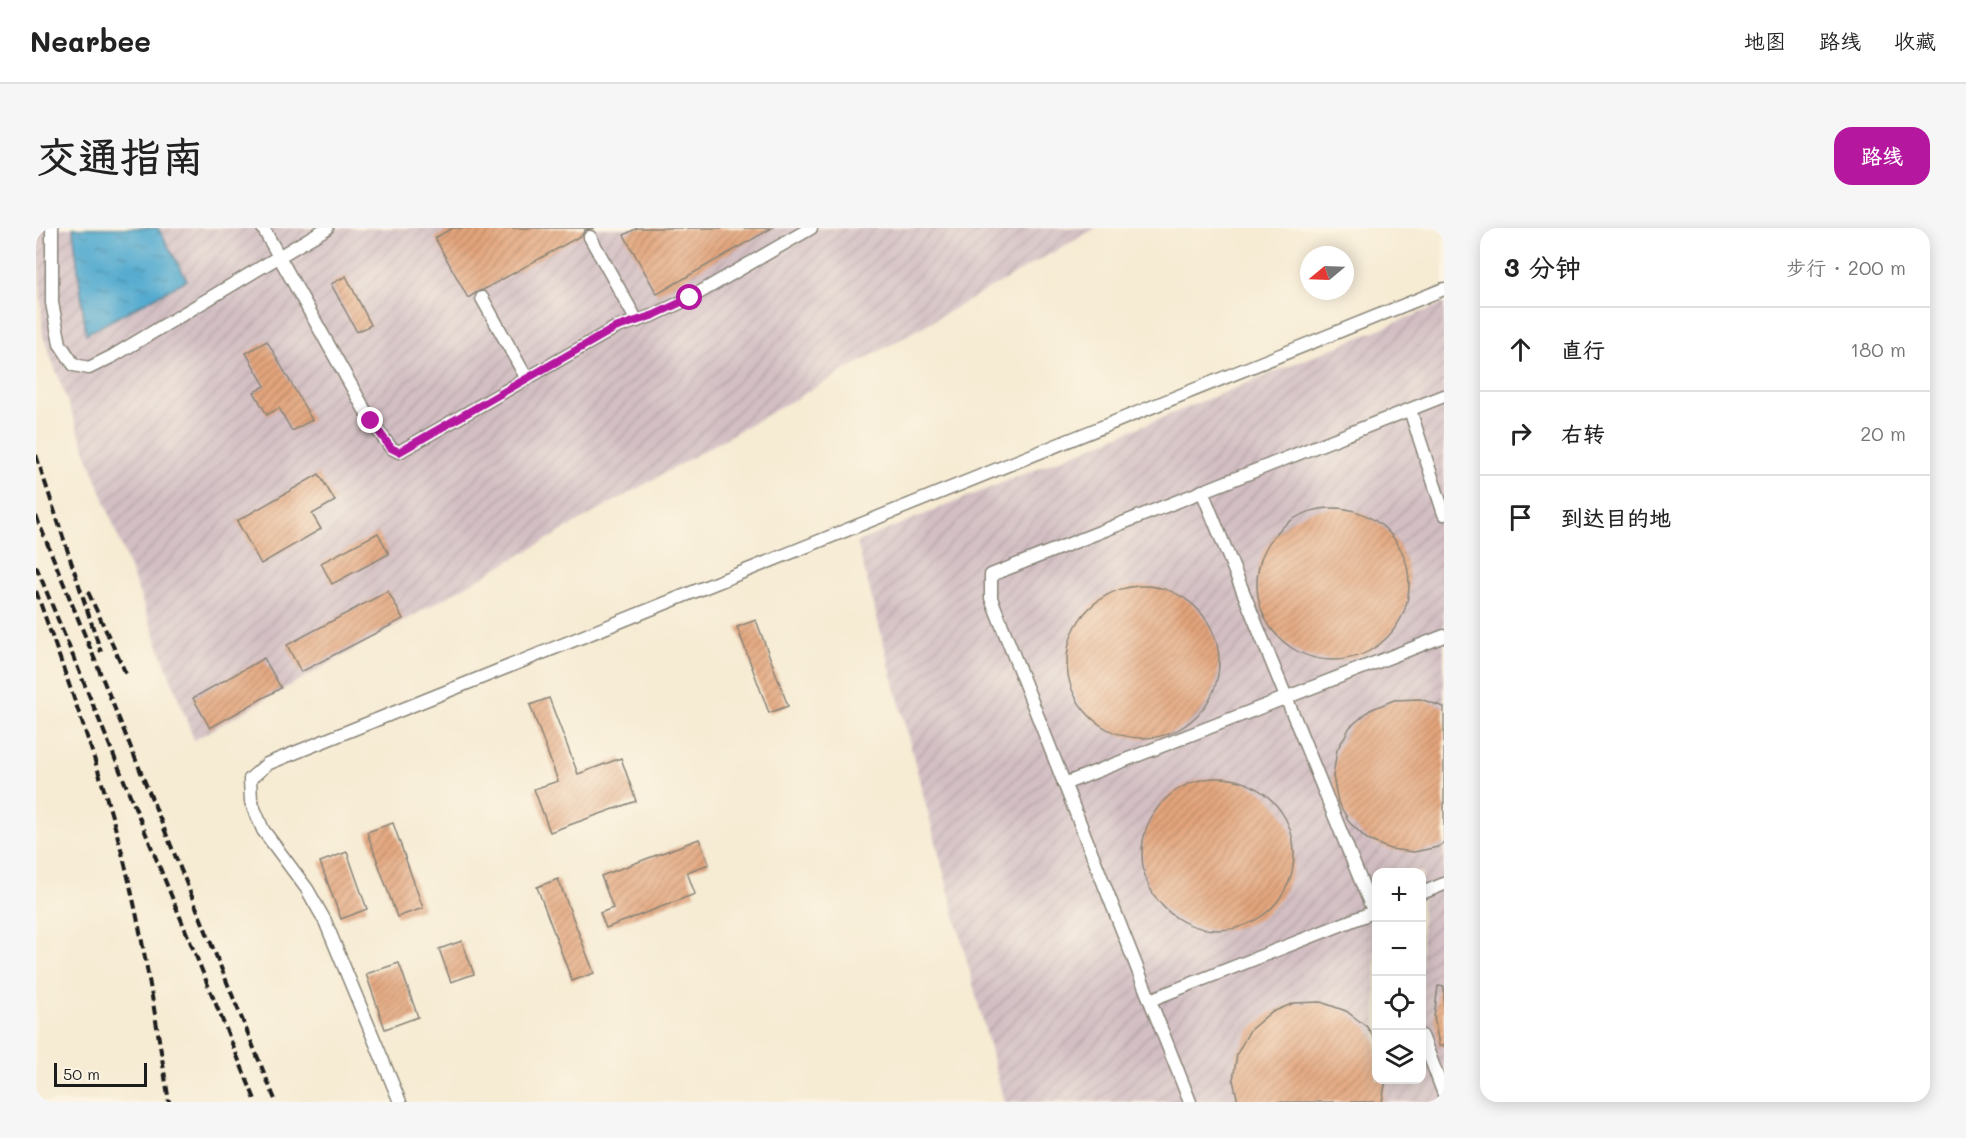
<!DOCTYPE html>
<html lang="zh">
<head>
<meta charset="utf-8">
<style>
	body { margin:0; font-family:Mali,"LXGW WenKai TC",sans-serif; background:#f6f6f6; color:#222 }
	.controls { position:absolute; right:18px; bottom:18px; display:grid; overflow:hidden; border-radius:12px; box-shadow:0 3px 15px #0003 }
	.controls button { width:54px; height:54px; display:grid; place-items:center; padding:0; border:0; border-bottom:2px solid #e0e0e0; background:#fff; color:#222; font:30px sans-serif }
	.compass { position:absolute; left:1264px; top:18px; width:54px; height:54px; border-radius:50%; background:#fff; box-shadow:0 3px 15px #0003; rotate:251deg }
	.scale { position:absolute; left:18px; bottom:15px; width:93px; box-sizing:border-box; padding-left:6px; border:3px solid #1c1c1c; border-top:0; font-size:16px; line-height:21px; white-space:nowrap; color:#1c1c1c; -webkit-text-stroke:4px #fcf5e5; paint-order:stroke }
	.stop { position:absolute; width:18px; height:18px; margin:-14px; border:4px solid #b5179e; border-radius:50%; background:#fff }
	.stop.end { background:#b5179e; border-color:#fff; box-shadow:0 2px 6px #0008 }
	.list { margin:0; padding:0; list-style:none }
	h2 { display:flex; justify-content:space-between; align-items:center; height:78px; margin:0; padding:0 24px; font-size:26px }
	h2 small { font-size:20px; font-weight:400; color:#767676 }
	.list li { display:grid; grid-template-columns:39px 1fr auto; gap:18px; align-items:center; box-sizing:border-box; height:84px; padding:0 24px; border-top:2px solid #e0e0e0 }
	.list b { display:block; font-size:22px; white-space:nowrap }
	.list em { font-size:20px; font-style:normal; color:#767676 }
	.icon { flex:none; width:33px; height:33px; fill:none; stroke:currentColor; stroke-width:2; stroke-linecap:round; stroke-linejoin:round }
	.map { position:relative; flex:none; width:1408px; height:874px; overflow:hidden; border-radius:18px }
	header { display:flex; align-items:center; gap:36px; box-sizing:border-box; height:84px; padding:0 30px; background:#fff; border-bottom:2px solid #e0e0e0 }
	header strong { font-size:28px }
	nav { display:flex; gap:33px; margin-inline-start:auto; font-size:21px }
	.intro { display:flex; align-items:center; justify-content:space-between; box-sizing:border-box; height:144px; padding:0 36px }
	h1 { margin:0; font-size:42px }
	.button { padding:15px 27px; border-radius:18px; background:#b5179e; color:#fff; font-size:21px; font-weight:700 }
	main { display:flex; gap:36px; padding:0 36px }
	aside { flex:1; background:#fff; border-radius:18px; box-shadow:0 3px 15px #0003 }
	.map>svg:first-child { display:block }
	.industrial { fill:url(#industrial-furrows); fill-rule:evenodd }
	.water { fill:url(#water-ripples); stroke:#376376; stroke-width:1.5 }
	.building { fill:url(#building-hatch) }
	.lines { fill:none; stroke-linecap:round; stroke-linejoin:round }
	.minor-casing { stroke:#898478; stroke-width:15 }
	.minor { stroke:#fff; stroke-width:12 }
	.rail { stroke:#1c1c1c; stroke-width:4; stroke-dasharray:9 4.5; stroke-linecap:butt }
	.route { stroke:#b5179e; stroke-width:8 }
</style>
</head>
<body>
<header>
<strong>Nearbee</strong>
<nav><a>地图</a><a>路线</a><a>收藏</a></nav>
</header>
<div class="intro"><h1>交通指南</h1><a class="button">路线</a></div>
<main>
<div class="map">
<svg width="1408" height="874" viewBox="0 0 1408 874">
	<defs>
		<pattern id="industrial-furrows" width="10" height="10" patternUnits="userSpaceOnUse" patternTransform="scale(1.5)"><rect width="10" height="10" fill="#d2bec3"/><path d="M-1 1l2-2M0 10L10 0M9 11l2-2" fill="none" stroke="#b4a3a7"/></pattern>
		<pattern id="water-ripples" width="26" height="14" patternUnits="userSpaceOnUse" patternTransform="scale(1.5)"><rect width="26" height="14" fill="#52aacf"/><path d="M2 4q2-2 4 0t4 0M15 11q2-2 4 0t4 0" fill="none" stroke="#438aa7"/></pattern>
		<pattern id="building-hatch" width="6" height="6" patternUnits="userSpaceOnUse" patternTransform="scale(1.5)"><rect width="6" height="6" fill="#e3a47b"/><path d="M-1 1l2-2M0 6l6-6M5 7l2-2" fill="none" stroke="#b78564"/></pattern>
	</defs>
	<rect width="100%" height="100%" fill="#fcf5e5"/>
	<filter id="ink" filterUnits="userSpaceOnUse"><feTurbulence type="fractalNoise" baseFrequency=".0167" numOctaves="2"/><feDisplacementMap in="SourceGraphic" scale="12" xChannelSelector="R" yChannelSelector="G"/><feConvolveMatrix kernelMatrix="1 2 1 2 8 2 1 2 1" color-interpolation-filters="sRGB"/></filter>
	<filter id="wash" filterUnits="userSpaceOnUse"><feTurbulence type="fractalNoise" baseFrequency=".008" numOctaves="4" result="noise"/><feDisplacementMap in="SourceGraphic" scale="24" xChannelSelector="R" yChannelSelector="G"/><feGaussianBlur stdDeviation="1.35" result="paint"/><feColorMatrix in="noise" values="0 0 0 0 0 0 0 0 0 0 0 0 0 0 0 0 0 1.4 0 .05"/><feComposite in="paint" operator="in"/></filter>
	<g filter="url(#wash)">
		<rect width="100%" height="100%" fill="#f6ebd3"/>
		<g class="industrial">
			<polygon points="1,0 1060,0 158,512 7,108"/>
			<path d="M1408,75V874H968L821,314ZM1340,644H1386V852H1340Z"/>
		</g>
		<polygon class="water" points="37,0 122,0 151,52 50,106"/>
		<g id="blocks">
			<g class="building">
				<polygon points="416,0 559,0 549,2 546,7 447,62 443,63 432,70 399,10"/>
				<polygon points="601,0 736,0 621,66 588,7"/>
				<polygon points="310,48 335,97 321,104 295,56"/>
				<polygon points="231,113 276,192 256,203 243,180 231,187 218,164 229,158 210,125"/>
				<polygon points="283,246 299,273 276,286 285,301 225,336 201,293"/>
				<circle cx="1297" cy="356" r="76"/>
				<polygon points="342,305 353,326 296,356 285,335"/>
				<circle cx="1107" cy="434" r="76"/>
				<polygon points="352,363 367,391 265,444 251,417"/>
				<polygon points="720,392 752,478 733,485 701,399"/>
				<polygon points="228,430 245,460 174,500 157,470"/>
				<polygon points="513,470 542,546 585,530 600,573 514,604 498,561 522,553 494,477"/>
				<polygon points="1384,471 1408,479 1408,615 1402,619 1378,624 1354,621 1332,612 1314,595 1302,574 1297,548 1301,522 1314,499 1334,482 1358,472"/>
				<circle cx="1182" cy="626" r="76"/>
				<polygon points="357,595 387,680 361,689 331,604"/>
				<polygon points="663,611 673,636 651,644 659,666 570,700 564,685 577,680 565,648"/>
				<polygon points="311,624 331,681 305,691 284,634"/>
				<polygon points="522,651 558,745 536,753 501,659"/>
				<polygon points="426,713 438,746 415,754 403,721"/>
				<polygon points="363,735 382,789 349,801 330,746"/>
				<polygon points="1402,758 1408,759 1408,818 1403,818 1398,789"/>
				<polygon points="1285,774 1310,783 1331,799 1341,815 1341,852 1350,852 1346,874 1202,874 1197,852 1201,826 1214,802 1234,785 1258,775"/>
			</g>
		</g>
	</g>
	<g filter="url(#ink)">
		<use href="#blocks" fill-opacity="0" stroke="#898478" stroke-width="1.5"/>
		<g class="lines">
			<defs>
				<g id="minor">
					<polyline points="16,0 16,75 24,116 38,137 53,140 77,128 291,0"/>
					<polyline points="227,0 335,193 355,220 363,224 579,100 618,87 654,70 775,0"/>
					<polyline points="554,9 601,93"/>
					<polyline points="446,70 491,151"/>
					<polyline points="1374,182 1408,286"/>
					<polyline points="1166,263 1340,690"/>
					<polyline points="1028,556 1408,408"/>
					<polyline points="1386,665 1408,656"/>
					<polyline points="1114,772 1340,683"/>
					<polyline points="1386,808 1408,866"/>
					<polyline points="364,874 289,693 271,661 227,602 215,573 214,551 231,536 1408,61"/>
					<polyline points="1154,874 955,370 955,347 1408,168"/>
				</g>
			</defs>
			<use href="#minor" class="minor-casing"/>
			<use href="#minor" class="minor"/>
			<g class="rail">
				<polyline points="0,227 65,424"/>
				<polyline points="0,288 240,874"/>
				<polyline points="0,338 220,874"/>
				<path d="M0,363C33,457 69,552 92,649C110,724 121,799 133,874"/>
				<polyline points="52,364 91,448"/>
			</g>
		</g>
	</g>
	<g class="lines" filter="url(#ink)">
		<polyline class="route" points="335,193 355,220 363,224 579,100 618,87 654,70"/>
	</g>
</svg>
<div class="controls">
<button>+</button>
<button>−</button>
<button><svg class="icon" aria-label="locate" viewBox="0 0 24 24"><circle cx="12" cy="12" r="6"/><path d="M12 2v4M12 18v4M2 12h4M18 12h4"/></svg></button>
<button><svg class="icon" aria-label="layers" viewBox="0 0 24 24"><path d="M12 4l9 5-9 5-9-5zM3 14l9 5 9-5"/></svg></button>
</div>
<svg class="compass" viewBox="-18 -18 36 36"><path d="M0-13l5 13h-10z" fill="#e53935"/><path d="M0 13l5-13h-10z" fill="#767676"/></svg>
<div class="scale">50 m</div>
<div class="stop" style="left:654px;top:70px"></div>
<div class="stop end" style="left:335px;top:193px"></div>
</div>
<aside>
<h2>3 分钟<small>步行 · 200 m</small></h2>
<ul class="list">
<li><svg class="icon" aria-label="ahead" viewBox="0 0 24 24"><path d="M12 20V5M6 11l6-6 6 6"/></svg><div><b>直行</b></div><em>180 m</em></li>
<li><svg class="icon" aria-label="right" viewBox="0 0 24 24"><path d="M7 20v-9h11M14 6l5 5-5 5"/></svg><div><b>右转</b></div><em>20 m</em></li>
<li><svg class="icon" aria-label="arrive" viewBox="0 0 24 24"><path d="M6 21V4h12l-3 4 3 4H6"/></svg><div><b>到达目的地</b></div></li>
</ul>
</aside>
</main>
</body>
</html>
